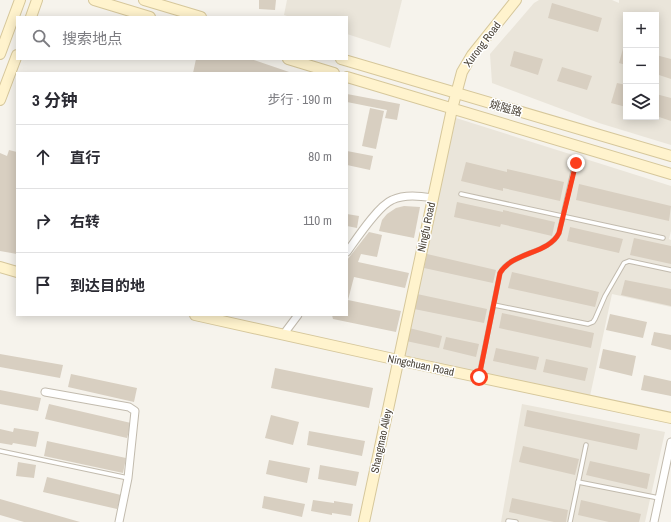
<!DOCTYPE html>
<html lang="zh">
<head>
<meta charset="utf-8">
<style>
	body { margin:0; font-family:"Archivo Narrow","Noto Sans SC",sans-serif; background:#f2f2f3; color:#2b2b33 }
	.controls { position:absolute; right:12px; top:12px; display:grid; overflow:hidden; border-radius:0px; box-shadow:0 2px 10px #0003 }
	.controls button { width:36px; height:36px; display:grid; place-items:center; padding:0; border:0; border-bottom:1px solid #e1e1e2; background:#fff; color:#2b2b33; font:20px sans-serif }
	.stop { position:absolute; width:12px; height:12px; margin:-9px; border:3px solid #fc3f1d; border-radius:50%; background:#fff }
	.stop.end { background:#fc3f1d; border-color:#fff; box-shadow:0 1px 4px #0008 }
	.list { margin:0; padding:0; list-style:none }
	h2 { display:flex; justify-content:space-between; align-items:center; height:52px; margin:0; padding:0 16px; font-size:17px }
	h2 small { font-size:13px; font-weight:400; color:#7c7c81 }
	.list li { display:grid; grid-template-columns:26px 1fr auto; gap:12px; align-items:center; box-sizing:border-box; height:64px; padding:0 16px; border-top:1px solid #e1e1e2 }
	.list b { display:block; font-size:15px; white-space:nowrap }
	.list em { font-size:13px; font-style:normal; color:#7c7c81 }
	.icon { flex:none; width:22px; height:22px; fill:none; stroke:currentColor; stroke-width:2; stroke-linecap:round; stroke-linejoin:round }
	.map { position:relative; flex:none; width:671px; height:522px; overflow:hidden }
	.search { position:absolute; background:#fff; box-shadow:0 2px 10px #0003; left:16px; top:16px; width:332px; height:44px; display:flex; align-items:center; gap:10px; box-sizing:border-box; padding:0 14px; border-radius:0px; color:#7c7c81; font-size:15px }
	.panel { position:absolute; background:#fff; box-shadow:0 2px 10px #0003; left:16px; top:72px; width:332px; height:244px; border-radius:0px }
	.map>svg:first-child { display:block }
	.residential { fill:#eae5da; fill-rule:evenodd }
	.building { fill:#d8cfc1 }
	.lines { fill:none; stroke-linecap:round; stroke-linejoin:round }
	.lane-casing { stroke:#c2bbae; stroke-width:5.5 }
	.street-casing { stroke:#c2bbae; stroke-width:9 }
	.secondary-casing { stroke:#d6c79b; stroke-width:12 }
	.lane { stroke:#fff; stroke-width:3.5 }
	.street { stroke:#fff; stroke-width:7 }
	.secondary { stroke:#fff3cd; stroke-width:10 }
	.route { stroke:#fc3f1d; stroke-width:5 }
	.labels { text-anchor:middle; stroke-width:3; stroke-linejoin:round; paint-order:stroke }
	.street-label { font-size:11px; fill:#4b4439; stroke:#fff }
</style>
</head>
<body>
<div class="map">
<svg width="671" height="522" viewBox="0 0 671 522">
	<rect width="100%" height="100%" fill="#f6f3ec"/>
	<g class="residential">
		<polygon points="287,0 402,0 390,48 347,34 347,17 290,17 284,15"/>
		<path d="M539,0H612L619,3V0H671V145L599,123L492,83L490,54L534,3ZM626,15H656V117H626Z"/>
		<polygon points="456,118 671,186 671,231 669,239 671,240 671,307 612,294 590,396 401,356"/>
		<polygon points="522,404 665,432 645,522 501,522"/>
	</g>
	<g class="building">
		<polygon points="259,0 276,0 275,10 259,9"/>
		<polygon points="552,3 602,18 598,32 548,18"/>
		<polygon points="624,45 626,46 626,65 619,63"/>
		<polygon points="514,51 543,59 538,75 510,66"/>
		<polygon points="656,55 671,59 671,79 656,74"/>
		<polygon points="196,59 251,59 292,73 193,73"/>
		<polygon points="562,67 592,76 587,90 557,81"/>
		<polygon points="617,83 626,85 626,107 611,103"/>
		<polygon points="347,94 400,104 397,120 385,118 387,110 347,102"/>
		<polygon points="656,94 671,98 671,121 656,116"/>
		<polygon points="370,108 384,111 376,149 362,146"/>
		<polygon points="9,150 17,152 17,254 0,251 0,153 7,156"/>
		<polygon points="347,151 373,156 370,170 347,165"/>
		<polygon points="466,162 507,172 507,169 564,182 560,201 503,188 503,191 461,181"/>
		<polygon points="579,184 671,206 669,221 576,200"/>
		<polygon points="457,202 503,212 503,210 555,222 552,236 501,224 500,227 454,217"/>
		<polygon points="404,206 420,207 414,238 379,231 382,220 387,214 396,208"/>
		<polygon points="347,214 359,216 357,228 347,226"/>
		<polygon points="570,227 623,239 619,253 567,241"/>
		<polygon points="369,232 382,235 377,257 361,254 358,262 409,273 405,288 354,277 348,300 401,311 396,332 333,319 332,315 347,315 347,260"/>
		<polygon points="634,238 671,246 671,264 630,255"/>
		<polygon points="427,254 496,270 493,283 424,268"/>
		<polygon points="512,272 599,292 595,307 508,288"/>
		<polygon points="625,280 671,289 671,306 621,295"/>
		<polygon points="417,294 487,309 484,323 414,309"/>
		<polygon points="502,313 594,333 591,348 499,328"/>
		<polygon points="610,314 647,322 643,338 606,330"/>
		<polygon points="409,328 442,336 439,348 406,341"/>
		<polygon points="654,332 671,335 671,350 651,345"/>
		<polygon points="446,337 479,344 476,357 443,349"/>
		<polygon points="496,348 539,357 536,370 493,361"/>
		<polygon points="603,349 636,356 632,376 599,368"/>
		<polygon points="0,354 63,365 60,378 0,367"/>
		<polygon points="546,359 588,368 585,381 543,372"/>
		<polygon points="275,368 373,388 369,408 271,388"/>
		<polygon points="71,374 137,388 134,402 68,387"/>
		<polygon points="644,375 671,381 671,396 641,390"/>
		<polygon points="0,390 41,398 38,411 0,404"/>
		<polygon points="49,404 131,423 127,438 45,419"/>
		<polygon points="527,410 640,434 637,450 524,426"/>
		<polygon points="271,415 299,422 293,445 265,438"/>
		<polygon points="14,428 39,432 36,447 13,443 12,445 0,443 0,429 13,432"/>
		<polygon points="309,431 365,441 362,456 307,445"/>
		<polygon points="47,441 126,458 123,473 44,456"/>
		<polygon points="523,446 579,459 575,475 519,462"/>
		<polygon points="269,460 310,468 307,483 266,474"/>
		<polygon points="590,461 650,474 647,489 586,475"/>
		<polygon points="18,462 36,465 34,478 16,476"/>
		<polygon points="320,465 359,472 356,486 318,479"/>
		<polygon points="47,477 121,495 117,509 43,492"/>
		<polygon points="264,496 305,504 302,517 262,508"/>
		<polygon points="512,498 568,510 566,522 554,522 509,512"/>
		<polygon points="0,499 80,522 24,522 0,515"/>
		<polygon points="313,500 334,503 334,501 353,504 351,516 332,513 332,515 311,511"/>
		<polygon points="581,500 641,514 639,522 609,522 578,515"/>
	</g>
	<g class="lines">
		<defs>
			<g id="lane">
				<polyline points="461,194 663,238"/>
				<polyline points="494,305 588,324 593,322 595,319 605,296 624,263 629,261 671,270"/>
				<path d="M479,376L500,273C512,252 549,254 559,233L575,163"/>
				<polyline points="0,451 128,478"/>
				<polyline points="578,482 659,498"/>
				<polyline points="508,521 516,522"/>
				<polyline points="570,522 586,445"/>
			</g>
			<g id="street">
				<path d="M347,252C357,238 378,206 392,200C405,194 420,196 433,198"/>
				<polyline points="283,335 298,315"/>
				<polyline points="45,392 129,407 135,411 128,478 119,522"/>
				<polyline points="654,522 671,442"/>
			</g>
			<g id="secondary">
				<polyline points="94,0 150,17"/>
				<polyline points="144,0 201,17"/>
				<polyline points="31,17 37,0"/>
				<polyline points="0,54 20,0"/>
				<polyline points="288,59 334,73"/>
				<polyline points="341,59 671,156"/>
				<polyline points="347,77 671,174"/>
				<polyline points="0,100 17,55"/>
				<polyline points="0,267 17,272"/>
				<polyline points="195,315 398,360 671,418"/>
				<polyline points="364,522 452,109 462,72 472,55 516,0"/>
			</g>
		</defs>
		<use href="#lane" class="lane-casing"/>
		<use href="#street" class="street-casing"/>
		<use href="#secondary" class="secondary-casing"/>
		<use href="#lane" class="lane"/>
		<use href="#street" class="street"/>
		<use href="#secondary" class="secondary"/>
	</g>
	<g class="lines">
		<path class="route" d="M479,377L500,273C512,252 549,254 559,233L576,163"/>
	</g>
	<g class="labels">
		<g class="street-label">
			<text transform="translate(482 44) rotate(-53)" y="4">Xurong Road</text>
			<text transform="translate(506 108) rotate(16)" y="4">姚隘路</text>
			<text transform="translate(426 227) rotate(-78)" y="4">Ningfu Road</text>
			<text transform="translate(421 365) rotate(12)" y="4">Ningchuan Road</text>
			<text transform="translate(381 441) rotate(-78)" y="4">Shangmao Alley</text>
		</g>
	</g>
</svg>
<div class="controls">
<button>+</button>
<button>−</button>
<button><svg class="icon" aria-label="layers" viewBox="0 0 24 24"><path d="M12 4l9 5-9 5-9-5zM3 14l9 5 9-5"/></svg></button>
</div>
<div class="stop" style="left:479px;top:377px"></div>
<div class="stop end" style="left:576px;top:163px"></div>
<div class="search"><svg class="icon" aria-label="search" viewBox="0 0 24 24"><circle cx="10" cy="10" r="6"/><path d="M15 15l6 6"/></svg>搜索地点</div>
<section class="panel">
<h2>3 分钟<small>步行 · 190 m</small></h2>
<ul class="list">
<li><svg class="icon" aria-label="ahead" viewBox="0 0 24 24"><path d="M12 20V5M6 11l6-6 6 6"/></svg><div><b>直行</b></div><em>80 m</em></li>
<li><svg class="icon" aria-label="right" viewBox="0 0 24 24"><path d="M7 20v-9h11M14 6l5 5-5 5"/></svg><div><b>右转</b></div><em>110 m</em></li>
<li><svg class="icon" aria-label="arrive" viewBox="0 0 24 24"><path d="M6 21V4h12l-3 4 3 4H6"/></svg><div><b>到达目的地</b></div></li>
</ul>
</section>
</div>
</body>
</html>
